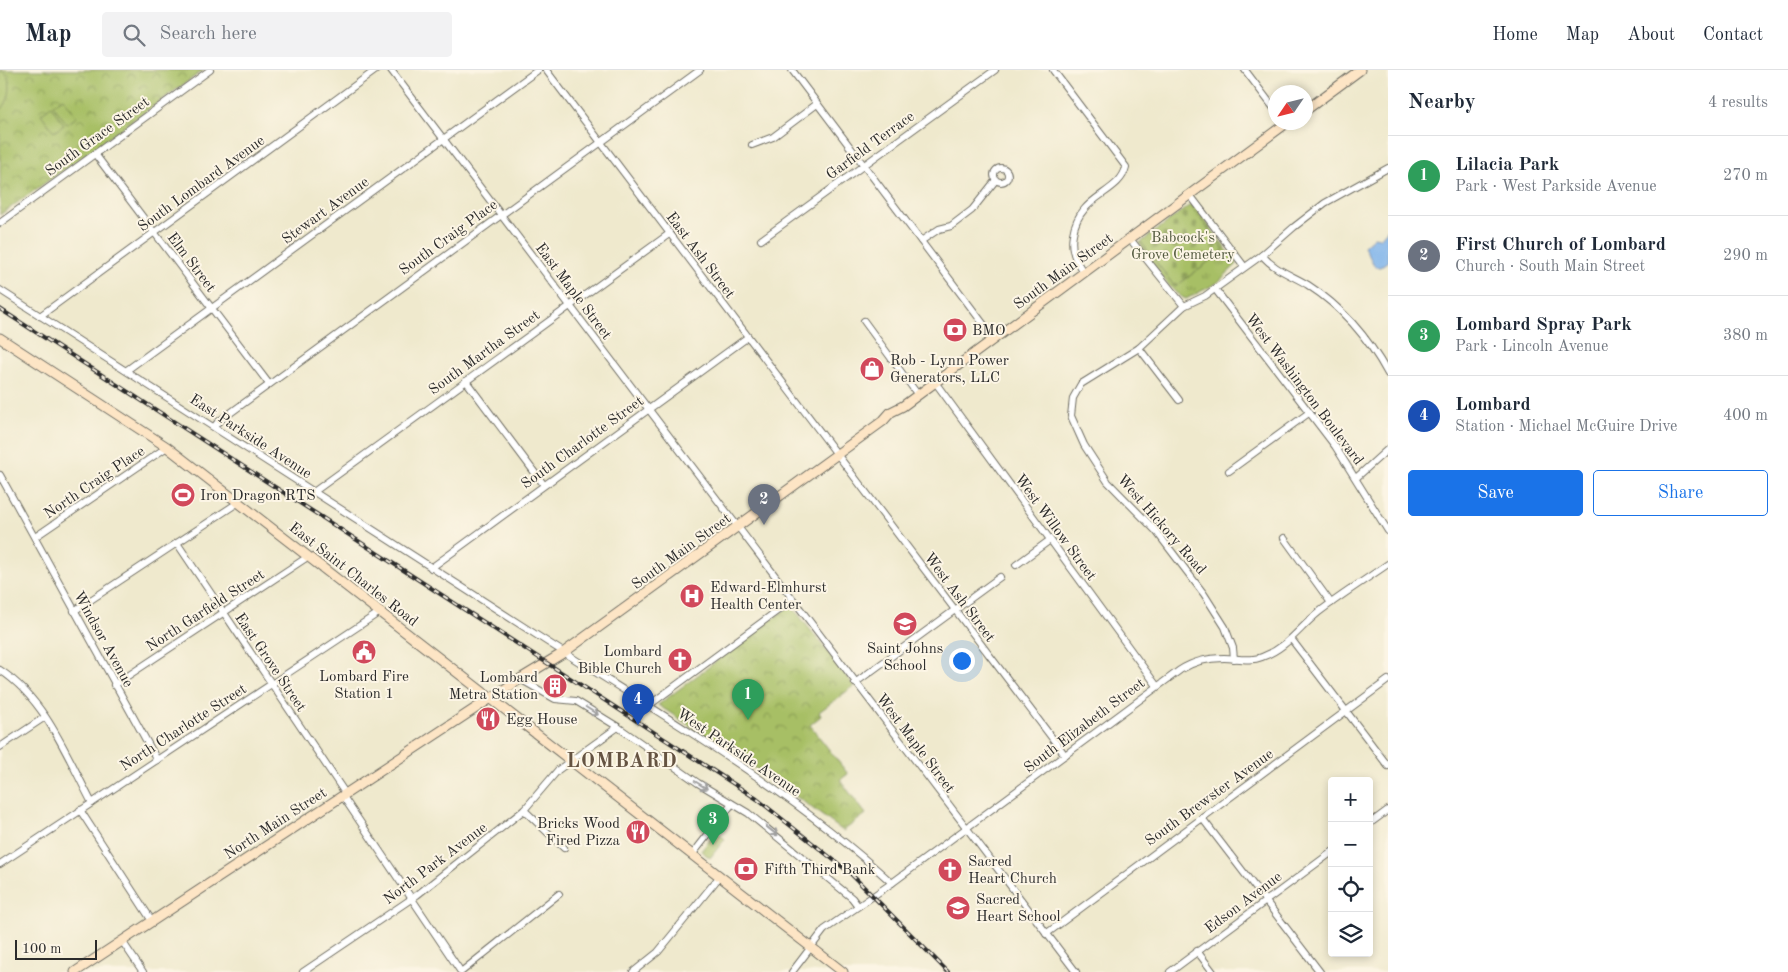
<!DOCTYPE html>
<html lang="en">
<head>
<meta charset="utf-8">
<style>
	body { margin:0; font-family:"Old Standard TT",serif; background:#f2f2f3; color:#1f2937 }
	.controls { position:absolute; right:15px; bottom:15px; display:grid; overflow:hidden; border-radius:5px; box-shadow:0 2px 8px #0003 }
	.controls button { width:45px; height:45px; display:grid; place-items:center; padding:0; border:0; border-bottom:1px solid #e0e1e3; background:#fff; color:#1f2937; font:25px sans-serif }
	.compass { position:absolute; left:1268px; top:15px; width:45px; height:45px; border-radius:50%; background:#fff; box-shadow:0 2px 8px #0003; rotate:235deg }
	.scale { position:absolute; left:15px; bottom:12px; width:82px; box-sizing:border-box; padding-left:5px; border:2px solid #2b2b2b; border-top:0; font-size:14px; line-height:18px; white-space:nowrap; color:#2b2b2b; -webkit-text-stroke:4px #fcf5e5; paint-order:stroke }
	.you { position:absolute; left:961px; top:590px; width:18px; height:18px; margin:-12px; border:4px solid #fff; border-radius:50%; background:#1a73e8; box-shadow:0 0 0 8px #1a73e833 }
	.badge { display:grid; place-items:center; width:32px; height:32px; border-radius:50%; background:#1a73e8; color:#fff; font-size:16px; font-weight:700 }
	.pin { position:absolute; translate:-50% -41px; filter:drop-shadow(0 1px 2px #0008) }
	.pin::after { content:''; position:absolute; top:26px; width:18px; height:15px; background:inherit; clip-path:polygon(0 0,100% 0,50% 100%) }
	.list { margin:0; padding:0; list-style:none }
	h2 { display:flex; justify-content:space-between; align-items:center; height:65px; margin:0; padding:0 20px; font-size:21px }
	h2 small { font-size:16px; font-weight:400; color:#747a83 }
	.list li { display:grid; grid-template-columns:32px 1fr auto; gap:15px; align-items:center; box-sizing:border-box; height:80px; padding:0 20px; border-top:1px solid #e0e1e3 }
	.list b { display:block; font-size:19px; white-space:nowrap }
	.list p { margin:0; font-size:16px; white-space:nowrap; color:#747a83 }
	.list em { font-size:16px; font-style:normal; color:#747a83 }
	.actions { display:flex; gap:10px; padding:15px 20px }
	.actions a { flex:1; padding:11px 0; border:1px solid #1a73e8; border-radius:5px; text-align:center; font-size:18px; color:#1a73e8 }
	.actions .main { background:#1a73e8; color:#fff }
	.icon { flex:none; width:28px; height:28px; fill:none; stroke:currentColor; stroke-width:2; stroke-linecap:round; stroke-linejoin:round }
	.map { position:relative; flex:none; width:1388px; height:902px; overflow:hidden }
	header { display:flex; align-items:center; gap:30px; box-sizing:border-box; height:70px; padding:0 25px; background:#fff; border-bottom:1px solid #e0e1e3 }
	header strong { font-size:24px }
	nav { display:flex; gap:28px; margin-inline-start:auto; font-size:18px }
	.search { width:350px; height:45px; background:#f2f2f3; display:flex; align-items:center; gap:12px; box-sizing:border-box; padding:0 18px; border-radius:5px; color:#747a83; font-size:19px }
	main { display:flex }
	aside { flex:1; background:#fff }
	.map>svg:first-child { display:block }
	.grass { fill:url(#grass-tufts); stroke:#697548 }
	.cemetery { fill:url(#cemetery-stones); stroke:#697548 }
	.park { fill:url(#park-crowns); stroke:#697548 }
	.garden { fill:#a7bf65; stroke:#697548 }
	.water { fill:#7db2eb; stroke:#546e8b }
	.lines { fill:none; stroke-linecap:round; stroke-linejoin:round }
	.street-casing { stroke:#706e64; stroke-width:8 }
	.secondary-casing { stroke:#706e64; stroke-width:11 }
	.street { stroke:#fff; stroke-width:6 }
	.secondary { stroke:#fde5c5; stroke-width:9 }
	.rail-casing { stroke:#2b2b2b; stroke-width:4 }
	.rail { stroke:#fcf5e5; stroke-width:2; stroke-dasharray:5.5; stroke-linecap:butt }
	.oneway { stroke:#a0a0a0 }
	.labels { text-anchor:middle; stroke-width:4; stroke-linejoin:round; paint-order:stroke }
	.street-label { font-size:15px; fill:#2b2b2b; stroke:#fcf5e5 }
	.park-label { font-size:15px; fill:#50573c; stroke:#fcf5e5 }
	.poi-label { font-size:15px; fill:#2b2b2b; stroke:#fcf5e5; text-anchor:start }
	.district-label { font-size:20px; font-weight:bold; letter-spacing:1px; fill:#655342; stroke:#fcf5e5 }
</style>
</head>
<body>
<header>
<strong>Map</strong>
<div class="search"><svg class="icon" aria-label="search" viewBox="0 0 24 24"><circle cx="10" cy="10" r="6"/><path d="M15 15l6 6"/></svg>Search here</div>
<nav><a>Home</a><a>Map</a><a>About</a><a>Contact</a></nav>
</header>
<main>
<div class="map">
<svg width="1388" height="902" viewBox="0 0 1388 902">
	<defs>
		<pattern id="grass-tufts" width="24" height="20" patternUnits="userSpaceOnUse" patternTransform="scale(1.25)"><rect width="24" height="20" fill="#a7bf65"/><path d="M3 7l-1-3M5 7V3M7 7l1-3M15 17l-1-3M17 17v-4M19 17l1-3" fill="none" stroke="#889b53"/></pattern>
		<pattern id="cemetery-stones" width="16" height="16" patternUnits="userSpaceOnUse" patternTransform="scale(1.25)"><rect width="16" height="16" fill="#a7bf65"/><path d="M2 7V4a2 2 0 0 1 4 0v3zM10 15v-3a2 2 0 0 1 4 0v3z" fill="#889b53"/></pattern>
		<pattern id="park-crowns" width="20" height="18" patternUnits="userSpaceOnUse" patternTransform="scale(1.25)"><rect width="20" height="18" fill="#a7bf65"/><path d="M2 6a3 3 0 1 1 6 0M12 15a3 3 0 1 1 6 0" fill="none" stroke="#889b53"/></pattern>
	</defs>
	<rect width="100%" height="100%" fill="#fcf5e5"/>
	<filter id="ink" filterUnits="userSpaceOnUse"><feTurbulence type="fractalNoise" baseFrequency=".02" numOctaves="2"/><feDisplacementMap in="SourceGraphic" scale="10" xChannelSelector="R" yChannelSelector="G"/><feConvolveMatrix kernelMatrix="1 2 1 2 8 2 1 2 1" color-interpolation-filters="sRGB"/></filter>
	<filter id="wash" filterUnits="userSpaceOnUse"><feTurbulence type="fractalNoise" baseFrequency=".0096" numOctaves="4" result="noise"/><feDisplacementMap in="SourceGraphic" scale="20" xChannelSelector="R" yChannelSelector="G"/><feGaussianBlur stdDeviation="1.12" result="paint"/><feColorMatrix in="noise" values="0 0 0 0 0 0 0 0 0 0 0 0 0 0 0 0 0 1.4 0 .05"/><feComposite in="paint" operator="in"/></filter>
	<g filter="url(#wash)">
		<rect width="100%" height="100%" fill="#efe9cd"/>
		<path class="grass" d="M1193,133L1237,194L1217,213L1186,229C1170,224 1149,187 1139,173L1141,172L1175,217L1224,180L1190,135Z"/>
		<polygon class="cemetery" points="1190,135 1224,180 1175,217 1141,172"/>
		<g class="park">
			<polygon points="0,0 204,0 0,145"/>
			<polygon points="791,535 854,616 819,642 821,646 810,655 848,704 840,710 866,744 843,761 774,710 658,635"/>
			<polygon points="716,762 725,769 710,788 701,781"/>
		</g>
		<g class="garden">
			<path d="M0,0C15,7 11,31 0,41Z"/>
			<polygon points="63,28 77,47 67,54 53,35"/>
			<polygon points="51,36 64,55 54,62 41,44"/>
		</g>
		<polygon class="water" points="1388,159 1388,191 1380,197 1375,197 1364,176 1374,167 1380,168"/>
	</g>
	<g filter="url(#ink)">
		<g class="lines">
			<defs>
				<g id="street">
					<polyline points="391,0 1076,902"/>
					<polyline points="546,0 1065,685"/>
					<polyline points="792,0 994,268"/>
					<path d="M1053,0L1126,97C1120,124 1079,125 1073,164C1070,179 1075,191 1084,203"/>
					<polyline points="1245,0 1276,41"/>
					<polyline points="752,75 773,67 817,34"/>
					<polyline points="95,84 269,314"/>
					<circle cx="1001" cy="105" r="7"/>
					<polyline points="1190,125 1244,196"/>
					<polyline points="0,153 210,0"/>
					<polyline points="1130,169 1184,236"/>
					<polyline points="761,170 995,0"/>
					<polyline points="921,171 939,159 951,156 972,140 995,111"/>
					<path d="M1262,185C1274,200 1292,205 1308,215C1342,237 1369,269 1388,304"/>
					<polyline points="1215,219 1335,376 1388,461"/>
					<path d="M0,220C174,331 347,444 521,555C646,636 782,712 892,813"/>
					<polyline points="40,246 376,0"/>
					<polyline points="864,251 918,325"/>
					<polyline points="1139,278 1179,330"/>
					<polyline points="127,300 538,0"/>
					<polyline points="466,311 544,415"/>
					<polyline points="935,312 1157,616"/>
					<polyline points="214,357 218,352 700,0"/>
					<polyline points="1229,401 1310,342"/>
					<polyline points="0,405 157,690"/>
					<polyline points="1356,408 1388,379"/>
					<polyline points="315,421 669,164"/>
					<polyline points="35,467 167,377"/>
					<polyline points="1284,468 1331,533"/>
					<polyline points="177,473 345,723"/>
					<polyline points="1016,495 1050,470"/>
					<polyline points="431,498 748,267"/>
					<polyline points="74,541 239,432"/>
					<polyline points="1292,570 1388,696"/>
					<polyline points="1234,589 1233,578 1225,557 1204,524 1156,461 1108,412 1084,375 1071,346 1073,328 1081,314 1139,278 1184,236 1205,226 1262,185 1294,157 1325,133 1388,98"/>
					<path d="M0,600C46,630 67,686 92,733"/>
					<polyline points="520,609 555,629 576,631 618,657 698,713 748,743 852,828 858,836"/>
					<polyline points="855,613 1000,507"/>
					<polyline points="114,615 309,486"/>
					<polyline points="648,636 792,530"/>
					<polyline points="0,677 45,647"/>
					<polyline points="342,725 461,902 559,824"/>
					<polyline points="80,740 152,851"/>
					<polyline points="524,740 564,778"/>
					<polyline points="1202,748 1320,902"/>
					<polyline points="1369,754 1388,740"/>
					<polyline points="692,785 732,734"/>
					<polyline points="0,794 380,542"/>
					<polyline points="1046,864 1388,610"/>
					<polyline points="122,871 143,902"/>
					<polyline points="1197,881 1213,902"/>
					<polyline points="303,902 417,825 524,740 558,700 618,657"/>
					<polyline points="633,902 658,882 720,806"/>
					<path d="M792,902L824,860L892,813L1180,600C1194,591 1208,588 1224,588C1237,588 1250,592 1262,587C1287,578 1299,558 1319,542C1341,525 1365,510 1388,494"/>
					<polyline points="1170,902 1332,782"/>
				</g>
				<g id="secondary">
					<polyline points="1306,40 1360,0"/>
					<polyline points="0,268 167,377 843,902"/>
					<polyline points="75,902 520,609 563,583 883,351 891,342 903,336 1288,52"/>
				</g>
			</defs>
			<use href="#street" class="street-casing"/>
			<use href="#secondary" class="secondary-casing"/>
			<use href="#street" class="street"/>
			<use href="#secondary" class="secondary"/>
			<defs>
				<polyline id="rail" points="0,239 757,729 850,803 948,902"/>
			</defs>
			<use href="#rail" class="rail-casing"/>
			<use href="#rail" class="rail"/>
		</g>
		<defs><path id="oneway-shaft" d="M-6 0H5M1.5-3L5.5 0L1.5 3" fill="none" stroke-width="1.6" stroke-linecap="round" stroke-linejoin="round" transform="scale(1.25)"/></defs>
		<g class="oneway">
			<use href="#oneway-shaft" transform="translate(592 641) rotate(32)"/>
			<use href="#oneway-shaft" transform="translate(701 715) rotate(32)"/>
			<use href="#oneway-shaft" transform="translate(772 761) rotate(38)"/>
		</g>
	</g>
	<defs>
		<symbol id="bank-disc" viewBox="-11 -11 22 22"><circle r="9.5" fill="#d1495b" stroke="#fcf5e5"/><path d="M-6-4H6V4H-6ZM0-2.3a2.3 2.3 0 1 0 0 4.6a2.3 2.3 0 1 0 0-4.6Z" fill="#fff"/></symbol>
		<symbol id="shop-disc" viewBox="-11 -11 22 22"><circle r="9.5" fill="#d1495b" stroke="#fcf5e5"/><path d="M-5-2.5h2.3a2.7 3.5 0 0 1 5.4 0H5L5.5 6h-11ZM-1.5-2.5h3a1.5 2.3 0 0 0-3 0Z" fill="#fff"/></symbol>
		<symbol id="stadium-disc" viewBox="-11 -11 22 22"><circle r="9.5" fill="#d1495b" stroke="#fcf5e5"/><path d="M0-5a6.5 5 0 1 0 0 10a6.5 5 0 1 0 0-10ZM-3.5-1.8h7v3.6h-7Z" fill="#fff"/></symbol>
		<symbol id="hospital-disc" viewBox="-11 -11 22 22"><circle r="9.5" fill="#d1495b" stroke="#fcf5e5"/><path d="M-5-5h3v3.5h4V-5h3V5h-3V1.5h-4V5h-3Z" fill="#fff"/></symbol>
		<symbol id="school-disc" viewBox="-11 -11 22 22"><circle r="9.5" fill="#d1495b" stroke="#fcf5e5"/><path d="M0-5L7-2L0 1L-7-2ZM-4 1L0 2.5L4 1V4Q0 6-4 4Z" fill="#fff"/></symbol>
		<symbol id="civic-disc" viewBox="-11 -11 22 22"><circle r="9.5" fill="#d1495b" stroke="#fcf5e5"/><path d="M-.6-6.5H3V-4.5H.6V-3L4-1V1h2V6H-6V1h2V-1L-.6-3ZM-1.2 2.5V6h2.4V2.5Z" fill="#fff"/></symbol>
		<symbol id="church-disc" viewBox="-11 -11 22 22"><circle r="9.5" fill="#d1495b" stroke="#fcf5e5"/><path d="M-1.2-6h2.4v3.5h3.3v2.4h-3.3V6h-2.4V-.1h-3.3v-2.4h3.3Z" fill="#fff"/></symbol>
		<symbol id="building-disc" viewBox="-11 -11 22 22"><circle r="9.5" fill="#d1495b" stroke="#fcf5e5"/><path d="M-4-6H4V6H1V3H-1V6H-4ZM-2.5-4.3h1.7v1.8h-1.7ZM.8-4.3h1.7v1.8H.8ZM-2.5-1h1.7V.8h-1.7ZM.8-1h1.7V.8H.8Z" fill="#fff"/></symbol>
		<symbol id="restaurant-disc" viewBox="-11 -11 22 22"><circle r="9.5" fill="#d1495b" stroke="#fcf5e5"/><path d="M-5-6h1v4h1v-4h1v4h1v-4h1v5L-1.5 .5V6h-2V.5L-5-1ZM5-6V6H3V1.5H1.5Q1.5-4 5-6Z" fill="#fff"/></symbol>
	</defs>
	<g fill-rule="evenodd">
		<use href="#bank-disc" x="941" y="246" width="28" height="28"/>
		<use href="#shop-disc" x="858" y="285" width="28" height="28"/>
		<use href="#stadium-disc" x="169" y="411" width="28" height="28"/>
		<use href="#hospital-disc" x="678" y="512" width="28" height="28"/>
		<use href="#school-disc" x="891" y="540" width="28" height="28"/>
		<use href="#civic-disc" x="350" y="568" width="28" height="28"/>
		<use href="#church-disc" x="666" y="576" width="28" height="28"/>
		<use href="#building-disc" x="541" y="602" width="28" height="28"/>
		<use href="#restaurant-disc" x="474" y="635" width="28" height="28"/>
		<use href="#restaurant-disc" x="624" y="748" width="28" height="28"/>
		<use href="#bank-disc" x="732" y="785" width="28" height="28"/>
		<use href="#church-disc" x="936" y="786" width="28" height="28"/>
		<use href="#school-disc" x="944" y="824" width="28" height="28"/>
	</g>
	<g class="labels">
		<g class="street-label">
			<text transform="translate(97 66) rotate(-36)" y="5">South Grace Street</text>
			<text transform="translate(870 75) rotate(-36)" y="5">Garfield Terrace</text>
			<text transform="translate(201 113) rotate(-36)" y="5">South Lombard Avenue</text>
			<text transform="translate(325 140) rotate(-36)" y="5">Stewart Avenue</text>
			<text transform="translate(448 167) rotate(-36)" y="5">South Craig Place</text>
			<text transform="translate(701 185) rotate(53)" y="5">East Ash Street</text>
			<text transform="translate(192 192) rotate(53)" y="5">Elm Street</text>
			<text transform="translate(1063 201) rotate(-36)" y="5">South Main Street</text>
			<text transform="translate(574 221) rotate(53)" y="5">East Maple Street</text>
			<text transform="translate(484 282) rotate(-36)" y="5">South Martha Street</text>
			<text transform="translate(1305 319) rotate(53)" y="5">West Washington Boulevard</text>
			<text transform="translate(251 366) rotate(33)" y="5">East Parkside Avenue</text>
			<text transform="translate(582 372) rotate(-36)" y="5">South Charlotte Street</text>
			<text transform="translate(94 412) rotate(-34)" y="5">North Craig Place</text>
			<text transform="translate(1162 454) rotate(49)" y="5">West Hickory Road</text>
			<text transform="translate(1056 457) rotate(54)" y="5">West Willow Street</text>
			<text transform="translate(681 481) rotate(-36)" y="5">South Main Street</text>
			<text transform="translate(354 504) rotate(38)" y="5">East Saint Charles Road</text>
			<text transform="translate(960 527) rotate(53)" y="5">West Ash Street</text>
			<text transform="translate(205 540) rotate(-33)" y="5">North Garfield Street</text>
			<text transform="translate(104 569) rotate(61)" y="5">Windsor Avenue</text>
			<text transform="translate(271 592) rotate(56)" y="5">East Grove Street</text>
			<text transform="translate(1084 655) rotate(-37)" y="5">South Elizabeth Street</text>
			<text transform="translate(183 657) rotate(-33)" y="5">North Charlotte Street</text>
			<text transform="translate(916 673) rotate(53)" y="5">West Maple Street</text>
			<text transform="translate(739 682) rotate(34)" y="5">West Parkside Avenue</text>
			<text transform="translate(1209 727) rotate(-36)" y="5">South Brewster Avenue</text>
			<text transform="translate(275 753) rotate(-33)" y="5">North Main Street</text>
			<text transform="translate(435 793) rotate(-37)" y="5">North Park Avenue</text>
			<text transform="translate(1243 832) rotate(-37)" y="5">Edson Avenue</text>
		</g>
		<g class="park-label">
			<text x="1183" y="172">Babcock's<tspan x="1183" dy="17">Grove Cemetery</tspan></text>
		</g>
		<g class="poi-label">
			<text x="972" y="265">BMO</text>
			<text x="890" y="295">Rob - Lynn Power<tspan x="890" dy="17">Generators, LLC</tspan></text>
			<text x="200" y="430">Iron Dragon RTS</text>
			<text x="710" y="522">Edward-Elmhurst<tspan x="710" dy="17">Health Center</tspan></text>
			<text x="905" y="583" text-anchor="middle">Saint Johns<tspan x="905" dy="17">School</tspan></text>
			<text x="662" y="586" text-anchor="end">Lombard<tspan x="662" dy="17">Bible Church</tspan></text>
			<text x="364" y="611" text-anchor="middle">Lombard Fire<tspan x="364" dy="17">Station 1</tspan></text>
			<text x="538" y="612" text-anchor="end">Lombard<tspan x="538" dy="17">Metra Station</tspan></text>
			<text x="506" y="654">Egg House</text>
			<text x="620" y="758" text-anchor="end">Bricks Wood<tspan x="620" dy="17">Fired Pizza</tspan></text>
			<text x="968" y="796">Sacred<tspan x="968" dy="17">Heart Church</tspan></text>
			<text x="764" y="804">Fifth Third Bank</text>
			<text x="976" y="834">Sacred<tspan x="976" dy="17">Heart School</tspan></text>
		</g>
		<g class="district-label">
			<text x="622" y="697">LOMBARD</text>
		</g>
	</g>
</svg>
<div class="controls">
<button>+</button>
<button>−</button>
<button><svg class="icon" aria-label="locate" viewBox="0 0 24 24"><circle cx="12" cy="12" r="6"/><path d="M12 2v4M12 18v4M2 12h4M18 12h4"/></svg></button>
<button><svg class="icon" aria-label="layers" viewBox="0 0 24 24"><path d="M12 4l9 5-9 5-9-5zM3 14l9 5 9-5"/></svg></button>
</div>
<svg class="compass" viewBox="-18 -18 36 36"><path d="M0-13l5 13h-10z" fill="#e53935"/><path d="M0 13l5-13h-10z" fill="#747a83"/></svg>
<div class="scale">100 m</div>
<div class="you"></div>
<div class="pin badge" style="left:748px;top:650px;background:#2e9e5b">1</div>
<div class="pin badge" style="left:764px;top:455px;background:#6b7280">2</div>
<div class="pin badge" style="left:713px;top:775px;background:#2e9e5b">3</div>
<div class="pin badge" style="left:638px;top:655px;background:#1a4fb4">4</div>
</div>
<aside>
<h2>Nearby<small>4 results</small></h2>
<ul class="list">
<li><span class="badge" style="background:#2e9e5b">1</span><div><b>Lilacia Park</b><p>Park · West Parkside Avenue</p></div><em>270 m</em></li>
<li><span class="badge" style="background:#6b7280">2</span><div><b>First Church of Lombard</b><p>Church · South Main Street</p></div><em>290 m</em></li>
<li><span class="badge" style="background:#2e9e5b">3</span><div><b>Lombard Spray Park</b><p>Park · Lincoln Avenue</p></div><em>380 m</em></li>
<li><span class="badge" style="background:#1a4fb4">4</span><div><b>Lombard</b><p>Station · Michael McGuire Drive</p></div><em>400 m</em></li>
</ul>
<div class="actions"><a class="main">Save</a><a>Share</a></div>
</aside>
</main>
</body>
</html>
